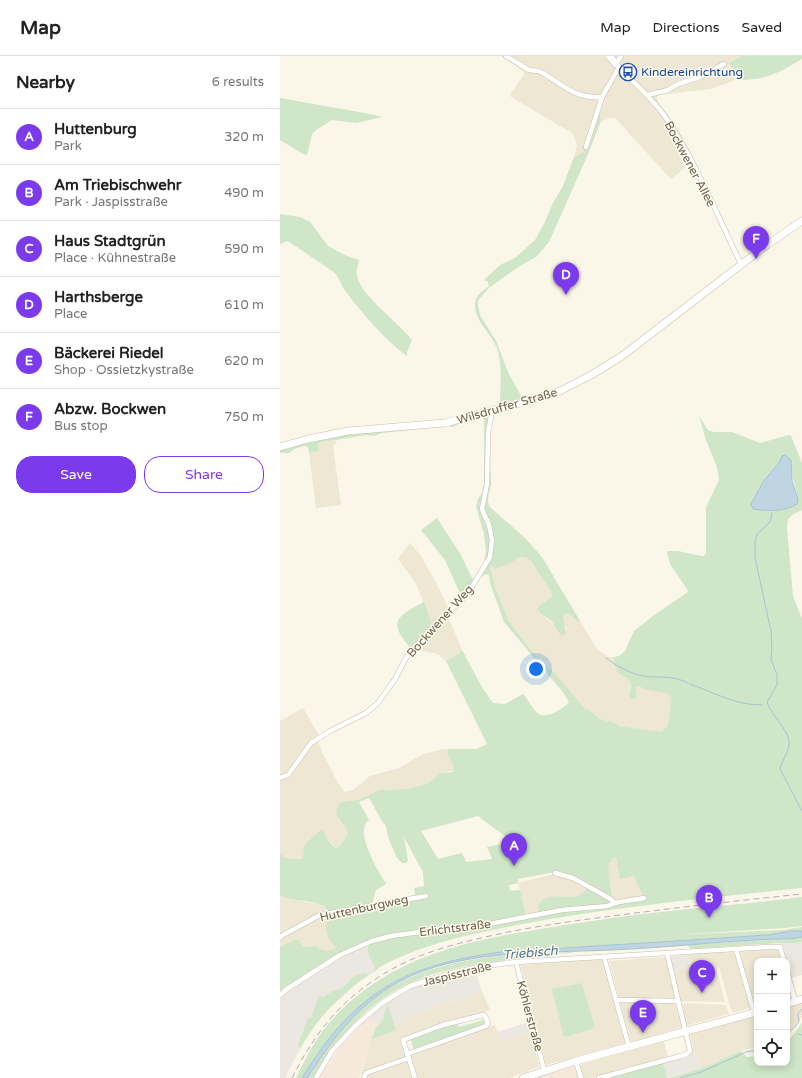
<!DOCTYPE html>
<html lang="en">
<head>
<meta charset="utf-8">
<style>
	body { margin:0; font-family:"Varela Round",sans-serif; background:#f6f6f6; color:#222 }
	.controls { position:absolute; right:12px; bottom:12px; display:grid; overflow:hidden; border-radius:8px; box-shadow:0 2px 10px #0003 }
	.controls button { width:36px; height:36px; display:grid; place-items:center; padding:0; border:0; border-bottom:1px solid #e0e0e0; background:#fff; color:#222; font:20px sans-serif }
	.you { position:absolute; left:256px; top:613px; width:14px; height:14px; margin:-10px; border:3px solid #fff; border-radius:50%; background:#1a73e8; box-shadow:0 0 0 6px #1a73e833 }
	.badge { display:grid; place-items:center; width:26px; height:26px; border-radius:50%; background:#7c3aed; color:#fff; font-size:13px; font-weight:700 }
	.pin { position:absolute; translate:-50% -33px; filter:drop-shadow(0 1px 2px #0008) }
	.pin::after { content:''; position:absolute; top:21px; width:14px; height:12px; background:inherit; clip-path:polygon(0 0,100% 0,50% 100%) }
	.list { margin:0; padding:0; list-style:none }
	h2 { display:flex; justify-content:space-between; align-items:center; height:52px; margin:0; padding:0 16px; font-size:17px }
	h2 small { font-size:13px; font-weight:400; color:#767676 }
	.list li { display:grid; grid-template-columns:26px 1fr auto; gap:12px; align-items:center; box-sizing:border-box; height:56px; padding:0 16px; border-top:1px solid #e0e0e0 }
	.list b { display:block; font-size:15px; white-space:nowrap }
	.list p { margin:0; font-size:13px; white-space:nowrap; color:#767676 }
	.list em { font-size:13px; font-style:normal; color:#767676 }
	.actions { display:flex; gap:8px; padding:12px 16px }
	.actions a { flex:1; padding:9px 0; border:1px solid #7c3aed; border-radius:16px; text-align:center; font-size:14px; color:#7c3aed }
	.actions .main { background:#7c3aed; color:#fff }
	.icon { flex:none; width:22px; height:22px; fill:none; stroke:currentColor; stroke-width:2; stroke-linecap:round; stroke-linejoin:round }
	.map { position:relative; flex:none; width:522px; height:1022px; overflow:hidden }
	header { display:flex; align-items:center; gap:24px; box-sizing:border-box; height:56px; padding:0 20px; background:#fff; border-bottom:1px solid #e0e0e0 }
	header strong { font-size:19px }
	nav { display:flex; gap:22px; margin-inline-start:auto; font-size:14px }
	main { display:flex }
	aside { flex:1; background:#fff }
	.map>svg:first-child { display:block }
	.residential { fill:#eee7d4 }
	.commercial { fill:#f6e8da }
	.industrial { fill:#ebe8e1 }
	.green { fill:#cfe6c8; fill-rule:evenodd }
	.water { fill:#bfd6e2; stroke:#a6c3d2 }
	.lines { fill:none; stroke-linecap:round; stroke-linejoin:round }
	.stream { stroke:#a6c3d2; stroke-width:1 }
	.street-casing { stroke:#c8bead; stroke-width:5.5 }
	.secondary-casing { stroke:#cbbfab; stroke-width:8 }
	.street { stroke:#fff; stroke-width:4.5 }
	.secondary { stroke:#fff; stroke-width:7 }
	.rail { stroke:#bba7c3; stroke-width:1; stroke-dasharray:6 4; stroke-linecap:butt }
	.labels { text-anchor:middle; stroke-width:3; stroke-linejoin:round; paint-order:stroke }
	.transit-label { font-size:12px; fill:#164399; stroke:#fdfaee; text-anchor:start }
	.street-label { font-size:12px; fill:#71614f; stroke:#fdfaee }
	.water-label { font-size:13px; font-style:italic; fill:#4e7589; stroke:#fdfaee }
</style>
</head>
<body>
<header>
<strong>Map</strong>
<nav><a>Map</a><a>Directions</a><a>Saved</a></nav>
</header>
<main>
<aside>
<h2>Nearby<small>6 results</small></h2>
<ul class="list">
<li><span class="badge">A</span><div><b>Huttenburg</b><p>Park</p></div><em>320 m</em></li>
<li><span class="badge">B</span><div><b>Am Triebischwehr</b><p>Park · Jaspisstraße</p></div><em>490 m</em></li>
<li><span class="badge">C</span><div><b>Haus Stadtgrün</b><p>Place · Kühnestraße</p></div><em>590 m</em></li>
<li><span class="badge">D</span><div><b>Harthsberge</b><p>Place</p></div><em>610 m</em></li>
<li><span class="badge">E</span><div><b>Bäckerei Riedel</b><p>Shop · Ossietzkystraße</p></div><em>620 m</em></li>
<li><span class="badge">F</span><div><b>Abzw. Bockwen</b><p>Bus stop</p></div><em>750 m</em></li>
</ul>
<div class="actions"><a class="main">Save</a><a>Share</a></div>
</aside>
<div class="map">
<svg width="522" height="1022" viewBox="0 0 522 1022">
	<rect width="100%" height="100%" fill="#faf6e8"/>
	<g class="residential">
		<polygon points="222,0 460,0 461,1 454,14 456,24 431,33 386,38 379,39 377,41 378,46 398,73 412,99 411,107 391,123 335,62 330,62 322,65 317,73 309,96 294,101 297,90 295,83 292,77 231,41 231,38 244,18 242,14 222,1"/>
		<polygon points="57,384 53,391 61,449 36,452 29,397 39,395 38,387"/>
		<polygon points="130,487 141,500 154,523 170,555 169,563 182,594 179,598 166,605 158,598 142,595 136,590 153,572 140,537 135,526 118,503"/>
		<polygon points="240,501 245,501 251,505 271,536 272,541 260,549 257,553 259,557 273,568 278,577 287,574 283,567 283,561 285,558 288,557 298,566 300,565 316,592 328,601 334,601 335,611 339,618 349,624 351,628 349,634 357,642 356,632 358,630 386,637 389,639 391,643 389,664 382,677 339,670 336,667 320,663 308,654 306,655 269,612 253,597 228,564 220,547 211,517 210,510 216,513 232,506"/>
		<polygon points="23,652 38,678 38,686 42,696 58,727 65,736 73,734 90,720 119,712 143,698 163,693 169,693 167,696 168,700 171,704 175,715 174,716 169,715 161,717 148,727 140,730 125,733 99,734 78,744 73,746 66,745 58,763 68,774 68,778 59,791 56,792 44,780 33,781 29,783 24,799 22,803 6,802 0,798 0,665"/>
		<polygon points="336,801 354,820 364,840 360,842 341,846 335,844 332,841 328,808 333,802"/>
		<polygon points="274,818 291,822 307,832 304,837 301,839 288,842 259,859 246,861 238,827"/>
		<polygon points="0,839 25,846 41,848 46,851 48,857 47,879 56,892 48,896 44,895 37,890 29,891 23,890 19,884 14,884 0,891"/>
		<polygon points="498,893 502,905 477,905 477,951 476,952 474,951 460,896 461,895"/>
		<polygon points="452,896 454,897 469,949 469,952 453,957 450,951 439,911 436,912 445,946 401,945 393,916 411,910 408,898"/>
		<polygon points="385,901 396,944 339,942 329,905"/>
		<polygon points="322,903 345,987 266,1009 241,911 241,909"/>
		<polygon points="202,935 210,954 165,968 120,983 126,1001 124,1002 85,1016 82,1019 81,1018 91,984 116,974 114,969 125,965 124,961 182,942 182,944 188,940"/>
		<polygon points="342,946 395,947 402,970 400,972 352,986 351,985 340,948"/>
		<polygon points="522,946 522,961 507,978 507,951"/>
		<polygon points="409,947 446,949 449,958 405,970 400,949"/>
		<polygon points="477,959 477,992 466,993 420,1013 415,995 411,996 413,992 410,978"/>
		<polygon points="215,969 221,986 251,976 259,1011 229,1022 137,1022 129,998"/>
		<polygon points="384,985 388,1001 310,1022 303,1022 300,1009"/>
		<polygon points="126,1005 128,1007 133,1022 86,1022 87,1018"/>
	</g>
	<g class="commercial">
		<polygon points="89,960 98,971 91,984 79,1022 39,1022 60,991"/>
		<polygon points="296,1010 299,1022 254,1022 258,1021"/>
	</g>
	<g class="industrial">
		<polygon points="522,886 522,919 511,922 501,887 516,887"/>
		<polygon points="89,887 99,913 79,926 41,960 24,985 5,1022 0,1022 0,939 48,906"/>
		<polygon points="408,898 411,910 393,916 390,901"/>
		<polygon points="195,914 202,935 188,940 189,942 182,944 181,942 124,961 125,965 114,969 107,948 103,964 98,971 89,960 119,939 128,934 164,921"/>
		<polygon points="249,966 251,976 221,986 217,976"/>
		<polygon points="415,995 420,1013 387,1022 383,1007"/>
	</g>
	<g class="green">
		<path d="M460,0H522V3C496,18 487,24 456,24L454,14L449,7L460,1Z"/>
		<polygon points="0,42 90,58 102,61 76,67 52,64 36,74 32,78 27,99 23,98 0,84"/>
		<path d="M317,56L320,58V67L309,96L269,186L256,201L238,211L209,232L200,242L198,245V250L200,259L216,285L228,316L243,344L220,351C220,332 223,310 217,292C212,279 194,263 195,249C195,240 202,235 209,230L208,226L204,224L220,209L235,202L255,184L264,168L273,147L283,130L294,101L303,97Z"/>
		<path d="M0,158L20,161L30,166L48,190L67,200L79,204C78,210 76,214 77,220C81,240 119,267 132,284L127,296V300C106,285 79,254 64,233C61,228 59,222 55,217L11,187L7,185L0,188Z"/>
		<path d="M216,354C205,376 211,403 211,427C211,435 205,442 210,451L245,482L262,501L300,565L298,566L288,557L285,558L283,561L286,578L283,580C276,577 276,569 270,564C265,560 260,559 257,553L260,549L272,541L271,536L251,505L245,501H240L232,506L216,513L210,510L215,531L228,564L253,597L276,619L306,654L308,653L320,663L336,667L339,670L382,676L387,669L389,664L391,643L389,639L386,637L369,634L358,630L356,632L357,642L352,643L349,639L351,628L349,624L339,618L335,611L334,601L339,600L345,595L354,575L373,560L408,536L407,533L390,508L387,497L388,495H398L421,500H424L426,497V451L439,424L437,411L426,384L419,360L428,374L434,376H452L480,387L509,379L511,380L522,407V454C512,459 507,460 507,472L513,540L522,563V832C427,842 331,851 237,869C192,878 149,886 107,907C73,925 38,959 20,993L18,988L29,961L31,962L39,940L45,941C49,935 56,935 62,932C71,925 70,921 83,917C89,920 94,915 95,910C91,903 85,895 89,887L63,897L0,939V891L14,884H19L23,890L29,891L37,890C44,896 48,896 56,892C53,888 48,883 47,878C44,868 54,852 40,848C27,844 13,845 0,839V798L6,802L22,803L24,799C21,786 33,782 41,774L44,776C45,781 51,789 56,792L59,791L68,778C66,764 48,762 61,746L78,744L99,734L125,733L140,730L148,727L161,717L174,716C175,708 168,703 167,696L169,693H197L207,688L166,605L179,598L182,594L203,633L213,647L225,648L243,638C254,651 256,666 276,656C280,653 286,650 289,646L282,635L224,566L210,527L209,519L206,518L200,521L182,542L165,504L141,474L157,462L181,499L192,522L194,523L204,507L206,496L204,478L196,451L198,443L202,437L204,428V363L202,362L179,367L174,371L167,370L102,377L94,380L86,379L38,387L39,395L29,397L28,391L25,390L14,393L10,397H0V391L28,383L147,369ZM502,400L512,419L518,443L493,454L473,453L472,452L483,426L499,407ZM89,742L102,765L106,770L108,781L117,802L122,807H126L128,805L124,781L143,816L144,830L134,832L135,840L92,848L96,834L106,828C99,816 73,775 89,764L79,746ZM198,760L233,786L207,791L212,803L186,806L182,797L158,803L141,775ZM336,801L340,823L354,820L364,842L328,851L293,853L329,847V844L307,832C297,848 279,837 266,842C263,843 261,846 258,849L259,859L246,861L240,834L230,835L229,829L238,827V823L280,815L283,818L332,841L328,808L333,802Z"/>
		<path d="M144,546L153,572L132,594C108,566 114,562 144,546Z"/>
		<path d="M522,841V870L505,872L394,879L502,874L522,871V875L488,879C430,882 371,886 313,890C245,894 171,893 110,928C73,949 44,986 22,1022H16C23,1008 30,993 39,980C57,954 84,932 111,917C157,891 210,881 261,873C304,866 347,859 390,855C434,850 478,847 522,841Z"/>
		<polygon points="522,881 522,886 516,887 501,887 410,893 408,889"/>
		<path d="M293,896L290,897L242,900V903C203,906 160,912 124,930C85,949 55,985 33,1022H27C41,1001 54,979 72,961C130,902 215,898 293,896Z"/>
		<polygon points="302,927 315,972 284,981 272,933"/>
		<polygon points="107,947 116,974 91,984 96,972 103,964"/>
		<polygon points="202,961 205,968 134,994 131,984 125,986 126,984 166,971 178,968 179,971 203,964"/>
		<polygon points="522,967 522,1022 389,1022 420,1013 461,995 467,1001 477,1000 477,1007 507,1007 507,987"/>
		<polygon points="383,1007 387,1022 327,1022"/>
	</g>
	<g class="water">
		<path d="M505,399L511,404L512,425L518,443L517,448C506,456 486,455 473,453L471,448L483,426L499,407L502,400Z"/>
		<path d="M511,875H522V881C512,883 502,883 492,883C476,884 460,885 443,886C396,890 349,894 301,895C239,897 165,897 110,931C74,953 50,987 27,1022H22C74,937 124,908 222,896L488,879Z"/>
	</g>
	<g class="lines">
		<g class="stream">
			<path d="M492,457L490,466L477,478L475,487V502L491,575L492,593L491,603L497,619V629L487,646C491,659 511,676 509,689C508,697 502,705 500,713L522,755"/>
			<path d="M326,602C339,612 356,621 373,621C386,621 396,621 408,627"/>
			<path d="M410,628C436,637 454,649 482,649"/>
			<polyline points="518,978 522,979"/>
			<polyline points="507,979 519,966 518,958 522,953"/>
			<polyline points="400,1022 421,1016 466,996 477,994"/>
		</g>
		<defs>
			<g id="street">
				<path d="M226,0L249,14L258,15L263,17C283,30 297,43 322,41"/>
				<path d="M341,0L336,8C352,25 370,40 384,59C415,103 437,159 461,208"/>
				<polyline points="368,39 388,34 398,28 420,21 444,8"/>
				<polyline points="306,91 322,41 339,11"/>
				<polyline points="0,722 8,719 31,687 50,675 86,657 98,647 115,623 126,602 145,580 188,537 201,516 210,501 212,484 209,469 202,453 207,428 208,377 212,355"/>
				<polyline points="275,817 293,822 329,842 334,846"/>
				<polyline points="0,882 3,879 40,859 146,840"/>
				<polyline points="456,893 474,956"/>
				<polyline points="324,901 349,991"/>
				<polyline points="236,906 264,1014"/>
				<polyline points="507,915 515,945"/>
				<path d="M0,939L7,933L60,899L92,885L111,880L147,875L188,872L282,854L328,850C338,844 352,845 364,842"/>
				<polyline points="336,944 398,945"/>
				<polyline points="127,998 206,970 208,967 205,960 203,959 163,969 123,984 135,1022"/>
				<polyline points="296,1005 301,1022"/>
				<polyline points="36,1022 52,995 75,970 102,947 130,930 175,916 205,910 236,906 488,891 500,891 504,905"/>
				<polyline points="84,1022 86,1017 129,1002"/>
				<polyline points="319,1022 401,1000 407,998 410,995 387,897"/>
			</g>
			<g id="secondary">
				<polyline points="329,0 336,8"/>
				<polyline points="0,391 28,383 68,375 165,367 248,345 280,335 313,318 342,300 488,188 522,165"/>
				<polyline points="507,948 522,943"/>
				<polyline points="243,1022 296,1005 477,956"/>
			</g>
		</defs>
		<use href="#street" class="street-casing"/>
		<use href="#secondary" class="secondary-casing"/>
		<use href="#street" class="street"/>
		<use href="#secondary" class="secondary"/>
		<path class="rail" d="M12,1022C34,978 60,945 102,919C132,900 166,890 201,882C239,873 278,867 317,862C385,853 454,845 522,838"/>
	</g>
	<defs>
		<symbol id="bus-ring" viewBox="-11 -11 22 22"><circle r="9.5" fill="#fdfaee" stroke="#1a4fb4" stroke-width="1.5"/><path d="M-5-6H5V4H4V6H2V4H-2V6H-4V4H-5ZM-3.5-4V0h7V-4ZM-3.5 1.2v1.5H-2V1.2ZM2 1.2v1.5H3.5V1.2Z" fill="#1a4fb4"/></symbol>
	</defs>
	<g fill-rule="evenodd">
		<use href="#bus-ring" x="338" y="6" width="20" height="20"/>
	</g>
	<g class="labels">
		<g class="transit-label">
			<text x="361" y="20">Kindereinrichtung</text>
		</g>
		<g class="street-label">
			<text transform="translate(410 108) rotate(62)" y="4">Bockwener Allee</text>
			<text transform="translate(227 350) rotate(-16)" y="4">Wilsdruffer Straße</text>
			<text transform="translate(160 565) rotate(-48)" y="4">Bockwener Weg</text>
			<text transform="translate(84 852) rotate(-12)" y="4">Huttenburgweg</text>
			<text transform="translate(175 872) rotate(-7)" y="4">Erlichtstraße</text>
			<text transform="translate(177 918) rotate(-14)" y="4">Jaspisstraße</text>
			<text transform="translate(250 960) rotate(75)" y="4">Köhlerstraße</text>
		</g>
		<g class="water-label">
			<text transform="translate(250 896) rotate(-5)" y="5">Triebisch</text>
		</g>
	</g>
</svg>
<div class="controls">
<button>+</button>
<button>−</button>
<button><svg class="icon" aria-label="locate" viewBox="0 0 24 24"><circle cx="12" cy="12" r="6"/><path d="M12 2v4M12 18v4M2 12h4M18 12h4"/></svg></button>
</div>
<div class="you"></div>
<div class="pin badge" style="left:234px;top:810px">A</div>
<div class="pin badge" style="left:429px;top:862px">B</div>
<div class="pin badge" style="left:422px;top:937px">C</div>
<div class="pin badge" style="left:286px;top:239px">D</div>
<div class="pin badge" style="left:363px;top:977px">E</div>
<div class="pin badge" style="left:476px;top:203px">F</div>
</div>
</main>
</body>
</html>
